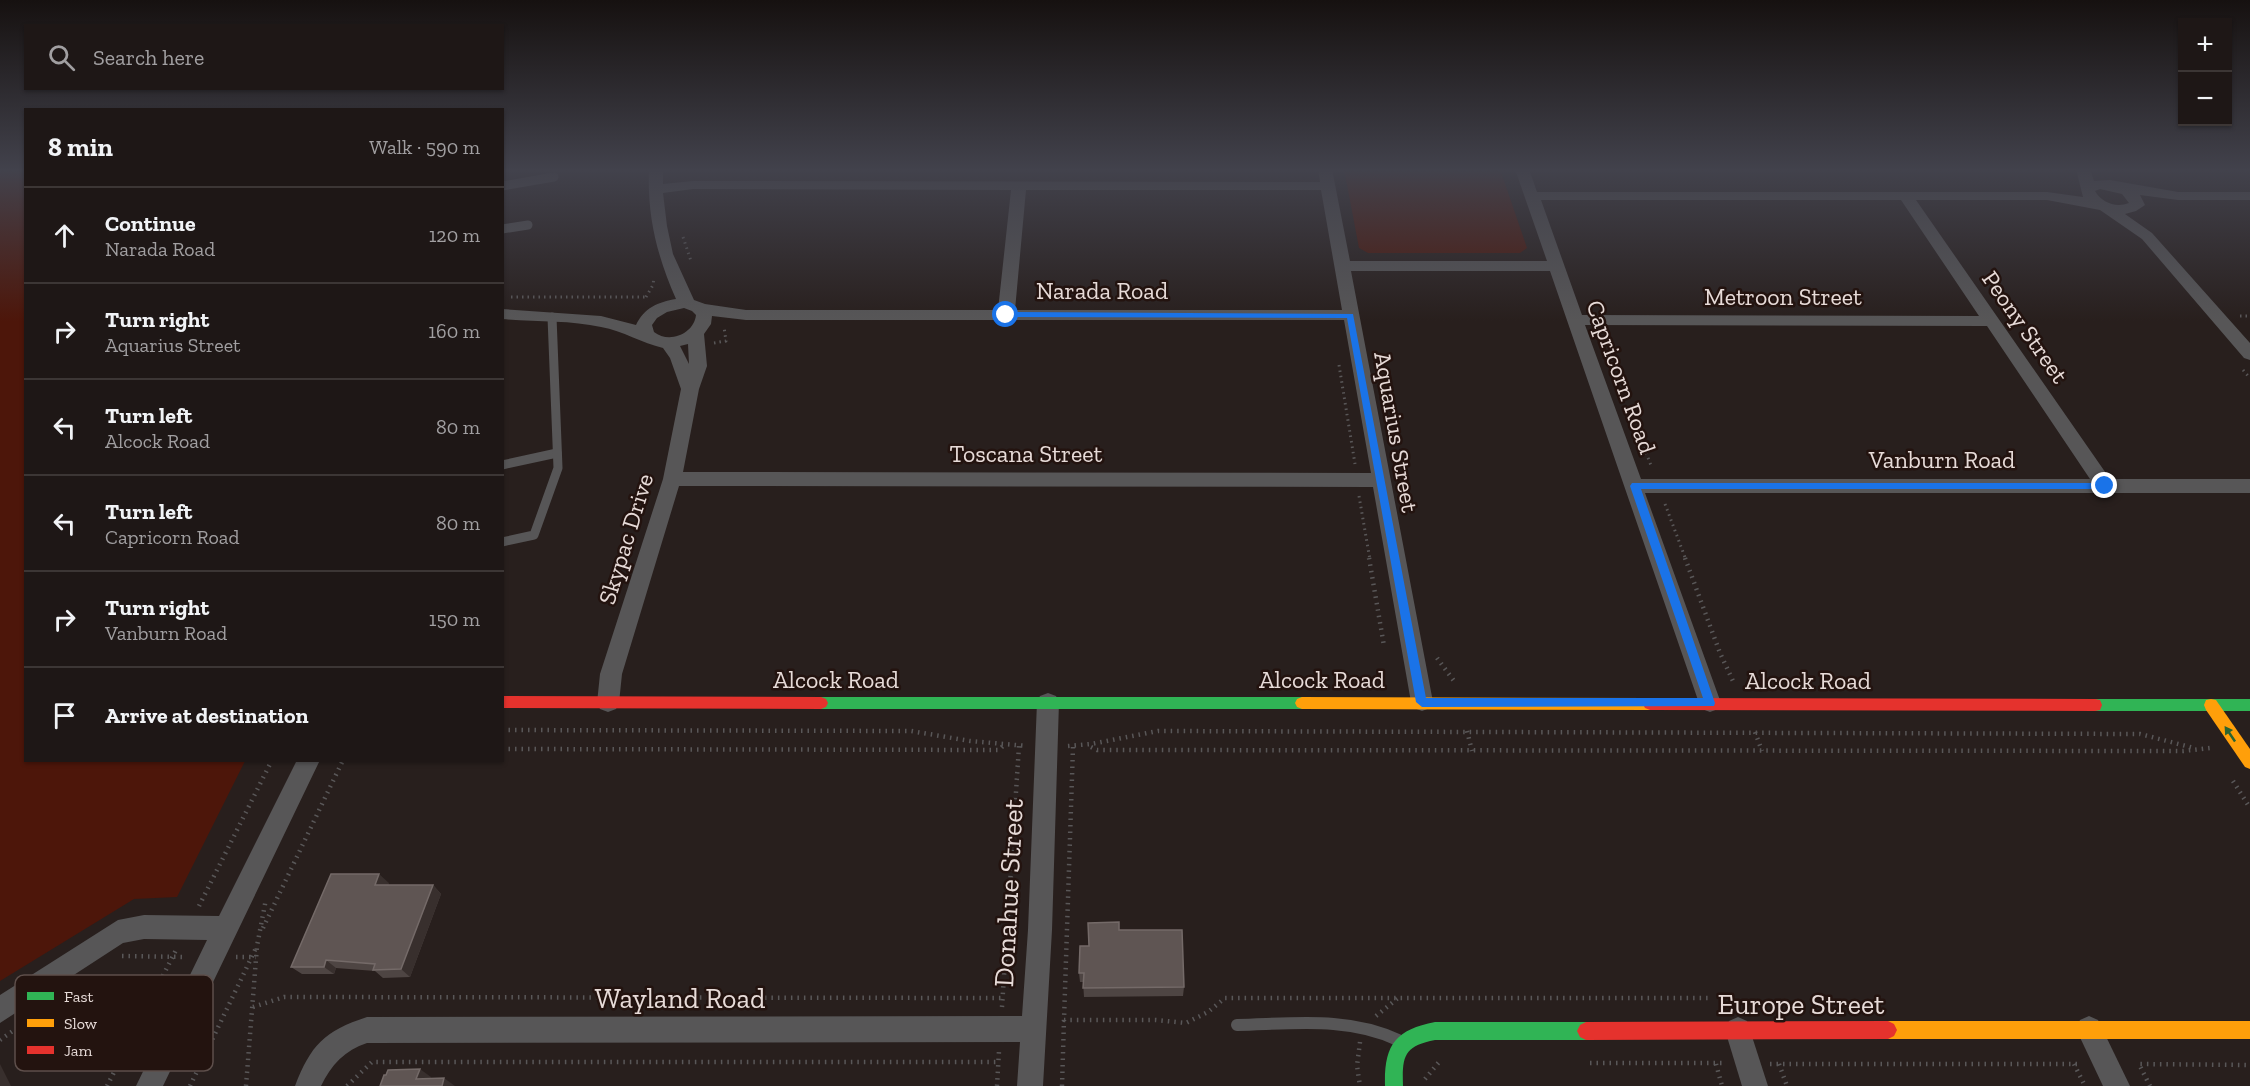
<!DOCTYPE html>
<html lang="en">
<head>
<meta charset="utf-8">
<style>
	body { margin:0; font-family:"Zilla Slab",serif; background:#26201f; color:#f1f3f6 }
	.controls { position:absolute; right:18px; top:18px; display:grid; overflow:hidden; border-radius:0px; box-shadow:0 2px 4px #0004 }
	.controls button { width:54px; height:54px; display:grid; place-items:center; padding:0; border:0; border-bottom:2px solid #3c3635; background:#1e1716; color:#f1f3f6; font:30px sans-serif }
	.stop { position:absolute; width:18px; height:18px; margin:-14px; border:4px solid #1a73e8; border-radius:50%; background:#fff }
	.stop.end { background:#1a73e8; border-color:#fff; box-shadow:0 2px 6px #0008 }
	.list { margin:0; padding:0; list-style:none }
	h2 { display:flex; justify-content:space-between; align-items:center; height:78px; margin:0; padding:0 24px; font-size:26px }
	h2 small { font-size:20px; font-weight:400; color:#a19fa1 }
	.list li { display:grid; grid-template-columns:39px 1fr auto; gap:18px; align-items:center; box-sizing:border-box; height:96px; padding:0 24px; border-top:2px solid #3c3635 }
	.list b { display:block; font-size:22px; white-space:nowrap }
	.list p { margin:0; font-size:20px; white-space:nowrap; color:#a19fa1 }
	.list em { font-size:20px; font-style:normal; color:#a19fa1 }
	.icon { flex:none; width:33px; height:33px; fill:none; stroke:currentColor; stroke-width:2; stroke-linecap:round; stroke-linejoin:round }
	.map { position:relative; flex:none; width:2250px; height:1086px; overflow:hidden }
	.search { position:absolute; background:#1e1716; box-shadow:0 2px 4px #0004; left:24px; top:24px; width:480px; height:66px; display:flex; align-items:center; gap:15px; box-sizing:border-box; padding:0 21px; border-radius:0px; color:#a19fa1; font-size:22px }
	.panel { position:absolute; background:#1e1716; box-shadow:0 2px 4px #0004; left:24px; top:108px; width:480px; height:654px; border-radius:0px }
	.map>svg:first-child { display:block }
	.green { fill:#4d160a }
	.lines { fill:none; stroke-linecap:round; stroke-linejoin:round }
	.path-far1 { stroke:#595758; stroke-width:3; stroke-dasharray:1.5 4; stroke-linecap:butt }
	.path { stroke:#595758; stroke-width:4.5; stroke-dasharray:1.5 5; stroke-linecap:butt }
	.lane-far1 { stroke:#575657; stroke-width:9 }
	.lane { stroke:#575657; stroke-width:12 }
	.street { fill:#575657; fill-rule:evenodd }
	.fast { fill:#30b455; fill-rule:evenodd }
	.slow { fill:#ff9f0a; fill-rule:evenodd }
	.jam { fill:#e5322d; fill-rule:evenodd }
	.wall { fill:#4e4543 }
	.shaded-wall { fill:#382f2d }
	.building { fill:#5f5553; stroke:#746a68; stroke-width:1.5 }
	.oneway { fill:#2a6432 }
	.route { fill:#1a73e8 }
	.labels { text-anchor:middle; stroke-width:5; stroke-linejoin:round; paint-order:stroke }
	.street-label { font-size:24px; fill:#e7dbd8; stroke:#23130f }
	.near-street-label { font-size:28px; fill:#e7dbd8; stroke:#23130f }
	.key { fill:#23130f; stroke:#5e4f4b; stroke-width:1.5 }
	.key-label { font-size:16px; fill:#e7dbd8 }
</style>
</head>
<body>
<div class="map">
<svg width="2250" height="1086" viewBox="0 0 2250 1086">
	<rect width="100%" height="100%" fill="#281f1d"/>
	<g class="green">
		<polygon points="0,169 26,169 26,760 245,761 177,897 134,899 0,981"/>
		<polygon points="1344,169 1500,169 1527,248 1520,253 1368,253 1359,248"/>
	</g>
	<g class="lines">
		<g class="path-far1">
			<polyline points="683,237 691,261"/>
			<polyline points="511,297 647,297"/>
			<polyline points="646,297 653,285 654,277"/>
			<polyline points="2240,316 2250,316"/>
			<polyline points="714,343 726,341 724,327"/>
			<polyline points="1339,365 1355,464"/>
			<polyline points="2243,370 2250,378"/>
			<polyline points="1634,422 1652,468"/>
			<polyline points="1359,496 1370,560"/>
			<polyline points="1665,504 1686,560"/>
		</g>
		<g class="path">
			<polyline points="1369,558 1384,646"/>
			<polyline points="1685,558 1720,653 1733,681"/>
			<polyline points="1437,658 1454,681"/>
			<polyline points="502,730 911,731 970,741 1027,746"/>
			<polyline points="1467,731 1472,751"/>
			<polyline points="1755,732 1762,751"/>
			<polyline points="1068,746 1091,744 1158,731 2140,734 2194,748"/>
			<polyline points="1073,747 1064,1020 1156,1020 1186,1023 1208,1012 1225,998 1712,998"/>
			<polyline points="1091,747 1097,750 2183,751 2210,748"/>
			<polyline points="502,749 999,750 1003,746"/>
			<polyline points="2233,781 2250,808"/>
			<polyline points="199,906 272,760"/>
			<polyline points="263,928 343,760"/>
			<polyline points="122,956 186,957"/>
			<polyline points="236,957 256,957"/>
			<polyline points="253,1007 284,997 1002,998"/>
			<polyline points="1002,1007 1019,746"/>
			<polyline points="1376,1016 1398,998"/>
			<polyline points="0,1040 27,1021"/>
			<polyline points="1360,1042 1357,1066 1360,1086"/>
			<polyline points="1590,1063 1724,1063"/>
			<polyline points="1716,1064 1722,1086"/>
			<polyline points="1770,1064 2081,1064"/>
			<polyline points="1779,1064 1787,1086"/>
			<polyline points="2074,1064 2085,1086"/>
			<polyline points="1425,1079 1439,1062"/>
			<polyline points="107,1086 176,950"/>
			<polyline points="190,1086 256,948"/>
			<polyline points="246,1086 257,946 266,899"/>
			<polyline points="347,1086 372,1062 999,1062"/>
			<polyline points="997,1086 999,1051"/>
			<polyline points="1062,1086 1064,1020"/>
			<polyline points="2150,1086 2139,1064 2250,1065"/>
		</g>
		<g class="lane-far1">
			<polyline points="502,186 554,177"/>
			<polyline points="502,229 528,225"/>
			<polyline points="502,465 557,453"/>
			<polyline points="502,542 534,535 558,468 552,317"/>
		</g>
		<path class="lane" d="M1237,1025C1291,1024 1348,1016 1398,1040"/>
		<g class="street">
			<path d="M649,169H663V184L693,181L1320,182L1318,169H1332L1350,261H1547L1515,169H1529L1537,192H2047L2083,197L2076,169H2090L2094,181L2110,180L2178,192H2250V200H2178L2140,195L2145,205L2136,211L2125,214L2152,233L2250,343V360L2244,358L2142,239L2100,210L2047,200H1916L2110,479H2250V493H1645L1721,703L1718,709L1710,712L1702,709L1699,703L1550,271H1351L1433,702L1430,708L1422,711L1414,708L1411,702L1373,487L679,486L622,674L619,703L616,709L608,712L600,709L597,703L600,674L663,479L681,389L670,358L663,348C642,343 623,331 601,327C570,320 535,322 502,319V309L601,316L636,325C644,308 658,302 676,299C657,256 647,216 649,169ZM693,189L1011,190L998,310H746L705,304L694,300L673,254L667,226L663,193ZM2100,189L2122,194L2129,203C2116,208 2102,203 2095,191ZM1026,190H1321L1342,310H1015ZM1541,200H1901L1979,316L1582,315ZM684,308L692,311L696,315C694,334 669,344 654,332L652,325L657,318L667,312ZM712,316L746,320H1344L1371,473L683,472L699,389L707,366L704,334L711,324ZM1585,325L1987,326L2090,479H1641ZM688,344L689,364L680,346Z"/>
			<path d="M1048,693L1056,696L1059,702L1052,930L1043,1086H1017L1020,1042L367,1043C345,1050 331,1065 321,1086H295C311,1045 324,1031 367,1017L1022,1016L1028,930L1037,702L1040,696Z"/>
			<polygon points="297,760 320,760 163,1086 136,1086 207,940 144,939 123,943 0,1023 0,995 118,920 144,915 219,916"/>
			<polygon points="2089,1016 2098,1020 2130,1086 2103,1086 2076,1029 2080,1020"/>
			<polygon points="1738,1017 1747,1021 1768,1086 1742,1086 1725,1030 1729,1021"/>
		</g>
		<g class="fast">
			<polygon points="821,697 1302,697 1307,699 1309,703 1307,707 1302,709 821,709 816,707 814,703 816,699"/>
			<polygon points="2095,699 2250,699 2250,711 2095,711 2090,710 2088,705 2090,700"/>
			<path d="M1435,1022H1586L1592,1025L1595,1031L1592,1037L1586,1040H1435C1404,1046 1402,1056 1403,1086H1385C1384,1045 1395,1030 1435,1022Z"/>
		</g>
		<g class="slow">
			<polygon points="1302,697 1650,698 1655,700 1657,704 1655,708 1650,710 1302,709 1297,707 1295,703 1297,699"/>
			<polygon points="2211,699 2216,700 2250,749 2250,769 2245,767 2206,710 2204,705 2206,700"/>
			<polygon points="1888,1021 2250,1021 2250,1039 1888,1039 1882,1036 1879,1030 1882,1024"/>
		</g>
		<g class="jam">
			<polygon points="502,696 821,697 826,699 828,703 826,707 821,709 502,708"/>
			<polygon points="1650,698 2095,699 2100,700 2102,705 2100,710 2095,711 1650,710 1645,708 1643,704 1645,700"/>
			<polygon points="1888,1021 1894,1024 1897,1030 1894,1036 1888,1039 1586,1040 1580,1037 1577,1031 1580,1025 1586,1022"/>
		</g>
	</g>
	<g class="wall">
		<polygon points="389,883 388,885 433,885 441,894 410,977 383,978 375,971 336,968 334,974 302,974 291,967"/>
		<polygon points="1119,930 1184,987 1183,996 1084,997 1083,982 1080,982 1079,973 1089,946"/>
	</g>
	<g class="shaded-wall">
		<polygon points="379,874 389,883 384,894 375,885"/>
		<polygon points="433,885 441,894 410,977 401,969"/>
		<polygon points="326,960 336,968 334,974 324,967"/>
		<polygon points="0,1064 11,1086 0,1086"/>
		<polygon points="420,1069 431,1077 427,1086 416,1079"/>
		<polygon points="444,1078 455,1086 442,1086"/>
	</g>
	<g class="building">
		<polygon points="331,874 379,874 375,885 433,885 401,969 373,970 375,964 326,960 324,967 291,967"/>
		<polygon points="1119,922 1119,930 1182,930 1184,987 1083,988 1084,973 1079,973 1080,946 1089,946 1088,923"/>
		<polygon points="420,1069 416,1079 444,1078 442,1086 380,1086 384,1075 386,1075 388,1070"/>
	</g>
	<defs><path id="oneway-solid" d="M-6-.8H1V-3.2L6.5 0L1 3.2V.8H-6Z" transform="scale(1.5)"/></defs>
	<use class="oneway" href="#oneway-solid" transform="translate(2230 734) rotate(-124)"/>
	<linearGradient id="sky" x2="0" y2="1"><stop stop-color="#161110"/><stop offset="0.53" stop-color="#42424c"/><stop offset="1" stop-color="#42424c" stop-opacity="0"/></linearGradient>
	<rect width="2250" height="321" fill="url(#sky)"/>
	<polygon class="route" points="1006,312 1353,314 1426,698 1703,698 1630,486 1632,483 2105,483 2110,486 2105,489 1641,489 1715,703 1714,706 1422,707 1416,702 1347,318 1003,317 1003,313"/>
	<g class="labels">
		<g class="street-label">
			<text x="1102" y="299">Narada Road</text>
			<text x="1783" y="305">Metroon Street</text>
			<text transform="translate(2025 327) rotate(55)" y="8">Peony Street</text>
			<text transform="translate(1621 377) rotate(70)" y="8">Capricorn Road</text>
			<text transform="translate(1396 432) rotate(80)" y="8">Aquarius Street</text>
			<text x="1026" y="462">Toscana Street</text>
			<text x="1942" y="468">Vanburn Road</text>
			<text transform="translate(626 539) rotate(-73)" y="8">Skypac Drive</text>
			<text x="836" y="688">Alcock Road</text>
			<text x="1322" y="688">Alcock Road</text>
			<text x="1808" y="689">Alcock Road</text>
		</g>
		<g class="near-street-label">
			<text transform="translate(1008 893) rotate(-87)" y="10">Donahue Street</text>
			<text x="680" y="1008">Wayland Road</text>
			<text x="1801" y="1014">Europe Street</text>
		</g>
	</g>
	<rect x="15" y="975" width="198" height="96" rx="9" class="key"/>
	<rect x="27" y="992" width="27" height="8" fill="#30b455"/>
	<rect x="27" y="1019" width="27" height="8" fill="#ff9f0a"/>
	<rect x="27" y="1046" width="27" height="8" fill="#e5322d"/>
	<g class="key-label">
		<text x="64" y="1002">Fast</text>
		<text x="64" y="1029">Slow</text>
		<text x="64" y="1056">Jam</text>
	</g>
</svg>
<div class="controls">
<button>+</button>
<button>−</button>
</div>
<div class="stop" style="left:1006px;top:315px"></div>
<div class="stop end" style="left:2105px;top:486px"></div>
<div class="search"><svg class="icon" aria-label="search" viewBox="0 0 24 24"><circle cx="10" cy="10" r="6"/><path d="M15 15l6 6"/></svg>Search here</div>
<section class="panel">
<h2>8 min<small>Walk · 590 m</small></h2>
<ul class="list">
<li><svg class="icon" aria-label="ahead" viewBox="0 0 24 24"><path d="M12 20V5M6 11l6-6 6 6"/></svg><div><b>Continue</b><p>Narada Road</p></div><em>120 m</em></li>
<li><svg class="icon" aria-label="right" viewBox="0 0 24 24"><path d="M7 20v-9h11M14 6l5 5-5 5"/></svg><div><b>Turn right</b><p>Aquarius Street</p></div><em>160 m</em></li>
<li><svg class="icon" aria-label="left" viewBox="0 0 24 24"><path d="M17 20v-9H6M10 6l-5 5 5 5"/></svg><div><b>Turn left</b><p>Alcock Road</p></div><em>80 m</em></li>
<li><svg class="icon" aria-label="left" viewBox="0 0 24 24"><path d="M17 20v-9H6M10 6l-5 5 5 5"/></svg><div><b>Turn left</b><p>Capricorn Road</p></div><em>80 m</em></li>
<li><svg class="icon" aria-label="right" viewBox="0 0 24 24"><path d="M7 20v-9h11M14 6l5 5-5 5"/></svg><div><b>Turn right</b><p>Vanburn Road</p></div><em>150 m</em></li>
<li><svg class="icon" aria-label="arrive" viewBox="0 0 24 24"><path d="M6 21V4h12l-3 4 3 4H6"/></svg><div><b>Arrive at destination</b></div></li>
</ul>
</section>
</div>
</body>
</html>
